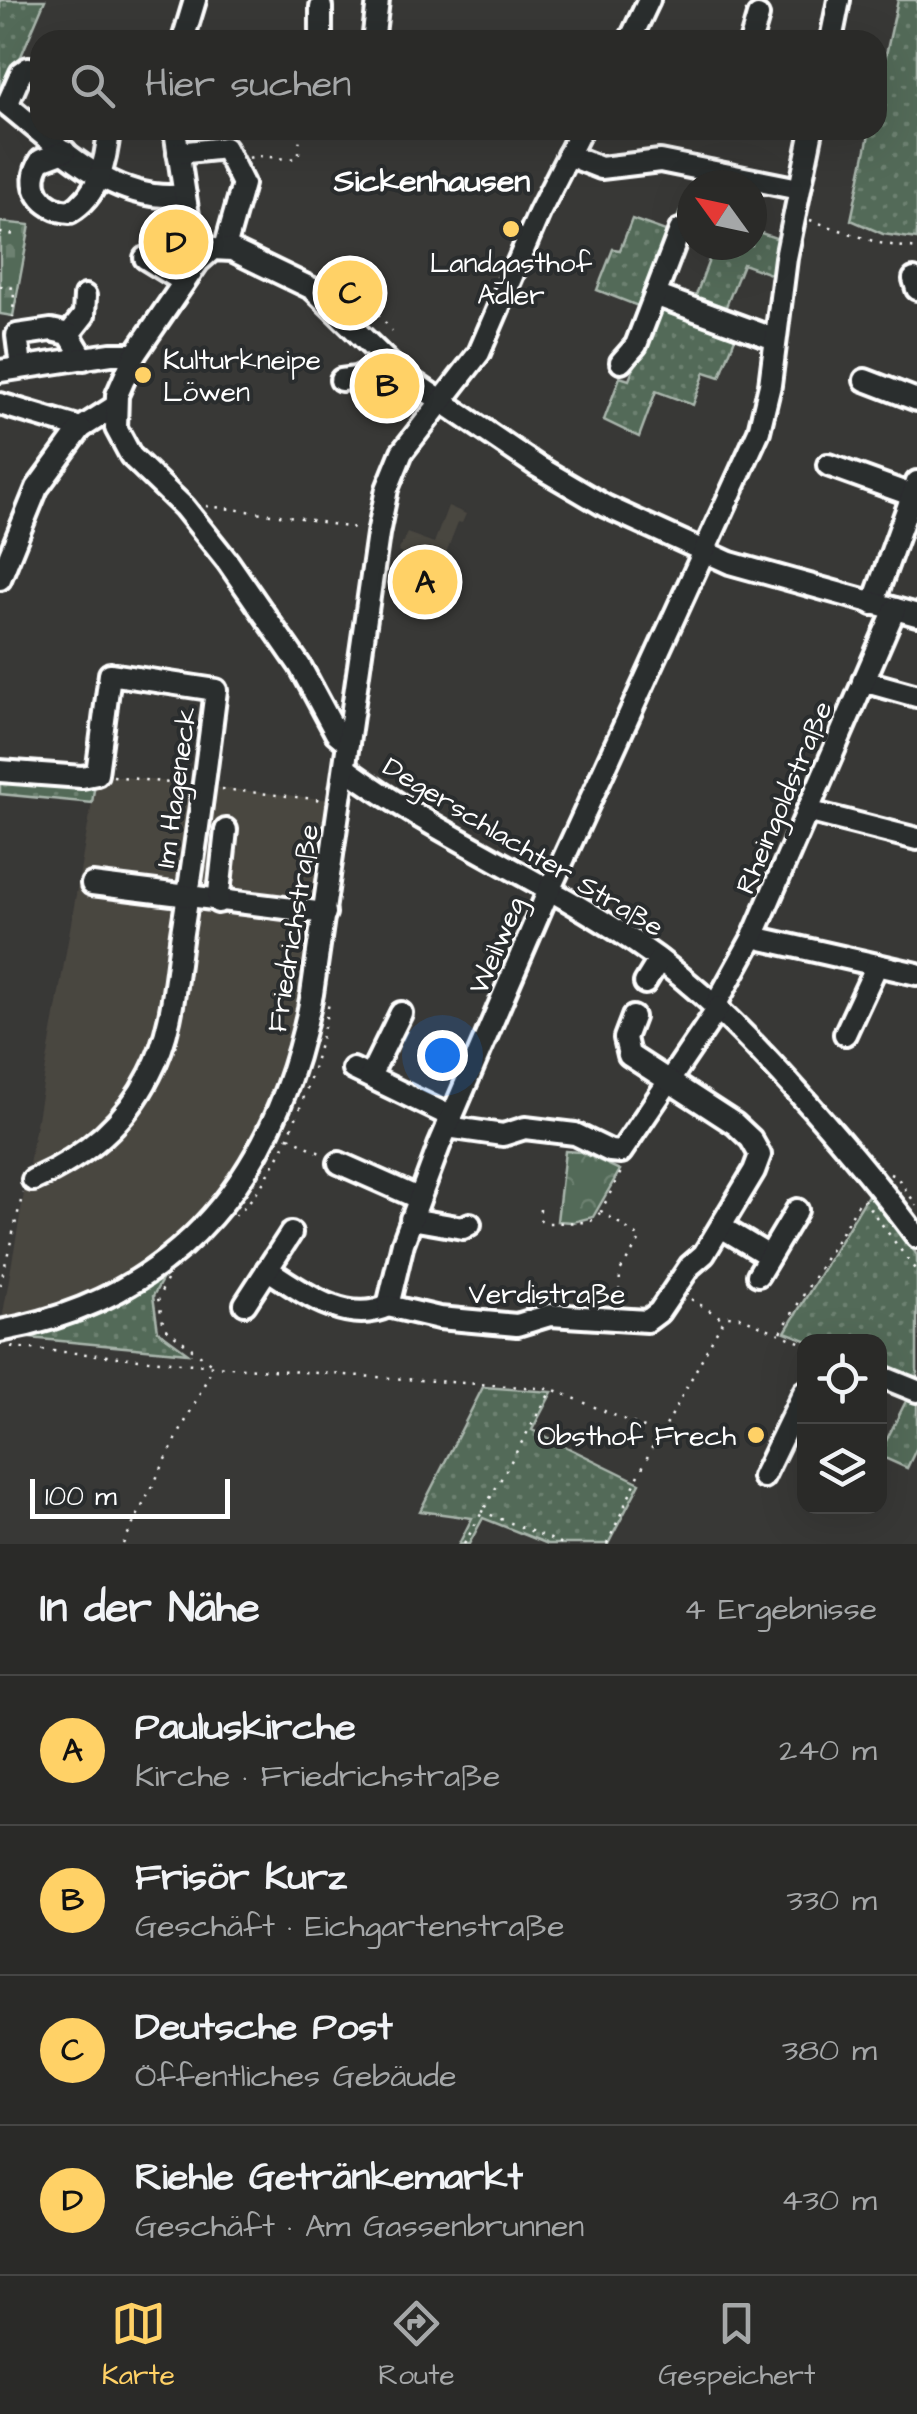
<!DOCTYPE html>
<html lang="de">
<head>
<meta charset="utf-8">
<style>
	body { margin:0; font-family:"Architects Daughter",sans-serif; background:#323230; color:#f1f3f6 }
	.controls { position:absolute; right:30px; bottom:30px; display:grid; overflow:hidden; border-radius:20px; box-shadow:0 10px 40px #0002 }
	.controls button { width:90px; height:90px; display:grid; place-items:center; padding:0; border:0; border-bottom:2px solid #464645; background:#2a2a28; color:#f1f3f6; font:50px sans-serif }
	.compass { position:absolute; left:677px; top:170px; width:90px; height:90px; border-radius:50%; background:#2a2a28; box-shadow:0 10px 40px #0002; rotate:303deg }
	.scale { position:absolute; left:30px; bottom:25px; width:200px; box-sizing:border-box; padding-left:10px; border:5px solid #fff; border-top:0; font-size:28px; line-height:35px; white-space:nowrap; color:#fff; -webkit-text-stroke:8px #2a2d2e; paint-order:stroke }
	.you { position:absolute; left:442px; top:1055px; width:35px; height:35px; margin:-25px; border:8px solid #fff; border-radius:50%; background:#1a73e8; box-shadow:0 0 0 15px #1a73e833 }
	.badge { display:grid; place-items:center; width:65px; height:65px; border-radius:50%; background:#ffd166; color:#111; font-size:32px; font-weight:700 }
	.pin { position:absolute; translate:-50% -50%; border:5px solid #fff; box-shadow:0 2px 10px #0006 }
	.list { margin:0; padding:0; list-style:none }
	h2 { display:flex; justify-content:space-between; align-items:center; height:130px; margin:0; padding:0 40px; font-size:42px }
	h2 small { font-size:32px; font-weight:400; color:#a5a7a8 }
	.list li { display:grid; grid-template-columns:65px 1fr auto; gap:30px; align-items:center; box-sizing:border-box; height:150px; padding:0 40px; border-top:2px solid #464645 }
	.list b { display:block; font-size:38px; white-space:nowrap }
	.list p { margin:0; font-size:32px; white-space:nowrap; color:#a5a7a8 }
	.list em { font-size:32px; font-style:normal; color:#a5a7a8 }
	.icon { flex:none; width:55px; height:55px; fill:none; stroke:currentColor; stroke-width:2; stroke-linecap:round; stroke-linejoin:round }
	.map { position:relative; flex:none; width:917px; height:1544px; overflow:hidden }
	.search { position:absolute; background:#2a2a28; box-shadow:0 10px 40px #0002; left:30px; right:30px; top:30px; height:110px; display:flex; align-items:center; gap:25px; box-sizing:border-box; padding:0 35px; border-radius:30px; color:#a5a7a8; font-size:38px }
	.sheet { height:730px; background:#2a2a28 }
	nav { display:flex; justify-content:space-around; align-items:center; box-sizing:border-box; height:140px; border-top:2px solid #464645; background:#2a2a28; font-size:28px; color:#a5a7a8 }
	nav a { display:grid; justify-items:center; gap:5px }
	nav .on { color:#ffd166 }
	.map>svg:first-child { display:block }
	.built { fill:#494640 }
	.grass { fill:url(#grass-dots); stroke:#a9b5ac; stroke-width:2.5 }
	.cemetery { fill:url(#cemetery-stones); stroke:#a9b5ac; stroke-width:2.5 }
	.park { fill:url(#park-crowns); stroke:#a9b5ac; stroke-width:2.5 }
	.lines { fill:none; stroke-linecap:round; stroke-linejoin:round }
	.minor-casing { stroke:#fff; stroke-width:28 }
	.path { stroke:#fff; stroke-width:2.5; stroke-dasharray:2.5 8; stroke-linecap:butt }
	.minor { stroke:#2a2d2e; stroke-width:20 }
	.poi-dot { fill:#ffd166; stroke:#2a2d2e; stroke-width:4 }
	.labels { text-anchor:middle; stroke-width:8; stroke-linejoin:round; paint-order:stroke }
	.poi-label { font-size:28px; fill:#fff; stroke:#2a2d2e }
	.street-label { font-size:28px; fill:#fff; stroke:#2a2d2e }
	.quarter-label { font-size:32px; font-weight:bold; fill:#fff; stroke:#2a2d2e }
</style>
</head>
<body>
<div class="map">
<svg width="917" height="1544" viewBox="0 0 917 1544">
	<defs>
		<pattern id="grass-dots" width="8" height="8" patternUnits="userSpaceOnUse" patternTransform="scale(2.5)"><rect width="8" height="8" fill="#536b58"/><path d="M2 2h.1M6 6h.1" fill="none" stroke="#6d8171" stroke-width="1.8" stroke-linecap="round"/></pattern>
		<pattern id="cemetery-stones" width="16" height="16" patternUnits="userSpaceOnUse" patternTransform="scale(2.5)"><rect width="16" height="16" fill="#536b58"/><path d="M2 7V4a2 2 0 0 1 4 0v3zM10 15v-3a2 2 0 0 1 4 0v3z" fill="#6d8171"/></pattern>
		<pattern id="park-crowns" width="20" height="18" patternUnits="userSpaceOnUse" patternTransform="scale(2.5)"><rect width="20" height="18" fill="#536b58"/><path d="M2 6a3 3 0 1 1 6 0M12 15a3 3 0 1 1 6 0" fill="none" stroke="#6d8171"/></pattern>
	</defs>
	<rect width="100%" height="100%" fill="#383836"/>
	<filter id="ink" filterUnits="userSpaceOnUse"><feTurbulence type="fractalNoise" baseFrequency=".01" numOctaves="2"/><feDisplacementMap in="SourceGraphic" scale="20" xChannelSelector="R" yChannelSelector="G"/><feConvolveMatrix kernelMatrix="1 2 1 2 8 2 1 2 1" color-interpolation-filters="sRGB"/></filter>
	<g filter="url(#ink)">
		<g class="built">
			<polygon points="448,506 466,514 462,523 458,522 444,558 430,552 424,564 398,552 407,533 434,543"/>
			<polygon points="97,774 340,801 317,967 261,1150 151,1270 0,1331"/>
		</g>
		<g class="grass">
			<polygon points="0,0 45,0 4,96 0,92"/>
			<polygon points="898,0 917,0 917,239 883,234 851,220 870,130 877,130 877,96"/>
			<polygon points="683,204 692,207 692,244 683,240 643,308 597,290 613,249 620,250 632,219 671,233"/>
			<polygon points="752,230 782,240 776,276 743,264 723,314 693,303 712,252 695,245 752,245"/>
			<polygon points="659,307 737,333 720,377 705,372 693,405 656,391 639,437 604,420 620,377 629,380"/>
			<polygon points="0,777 95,783 92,803 0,794"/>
			<polygon points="870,1192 917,1255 917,1388 880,1372 880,1342 808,1341 785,1332"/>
			<polygon points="158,1272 163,1278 153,1296 158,1331 188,1353 19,1337 89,1315"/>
			<polygon points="483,1387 552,1392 532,1430 640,1483 608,1544 548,1544 483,1518 469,1544 459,1544 472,1518 420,1511"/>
			<polygon points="910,1393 917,1396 917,1447 907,1468 880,1456 880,1453"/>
		</g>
		<polygon class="cemetery" points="0,222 30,225 13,316 0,314"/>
		<polygon class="park" points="565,1151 581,1152 620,1170 593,1217 573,1222 557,1221"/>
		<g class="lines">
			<defs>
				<g id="minor">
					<polyline points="183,40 195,0"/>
					<polyline points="321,40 321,7"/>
					<polyline points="377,40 374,34 378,0"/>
					<polyline points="630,40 649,0"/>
					<polyline points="751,40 758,16"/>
					<polyline points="831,40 839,0"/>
					<path d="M40,69L28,68L21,73L7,105C59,146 113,205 185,195"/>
					<polyline points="175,130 190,229 207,252"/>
					<path d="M65,151L41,160C24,186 42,210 70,212C99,195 106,161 109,130"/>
					<polyline points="178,153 225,148 243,184 225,248"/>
					<polyline points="568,155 601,168 660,161 799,189"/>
					<polyline points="145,258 184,282"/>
					<polyline points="914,279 917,289"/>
					<polyline points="655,295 775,339"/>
					<polyline points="69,334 84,315 85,296"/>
					<polyline points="621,362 636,345 680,230"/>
					<polyline points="21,367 17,335 51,330 69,334 84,359"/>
					<polyline points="0,371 111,354 135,354"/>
					<polyline points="341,380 356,378 387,363"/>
					<polyline points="865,380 917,400"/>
					<polyline points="0,404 81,428 114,407"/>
					<polyline points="828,465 917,497"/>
					<polyline points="0,579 37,488 81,428"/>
					<polyline points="873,604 917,482"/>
					<polyline points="863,681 917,696"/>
					<polyline points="348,743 336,733 300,666 228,562 184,507 131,456 116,428 117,395 135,354 198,262 213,249 232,250 313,289 397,371 537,466 605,506 730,563 917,615"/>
					<path d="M345,768C435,834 540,878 633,941C702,987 756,1045 811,1107C848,1149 884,1192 917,1237"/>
					<path d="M0,771L82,777L97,774L110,674L216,690C206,771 195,852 182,933C175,981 173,1031 150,1074C125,1124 83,1158 33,1180"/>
					<polyline points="807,811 917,839"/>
					<polyline points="92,884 325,913"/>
					<polyline points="218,902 226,830"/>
					<polyline points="753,937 917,974"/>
					<polyline points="645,983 659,960"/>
					<polyline points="716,1004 753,937 895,609"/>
					<polyline points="845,1034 877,965"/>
					<polyline points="353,1069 452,1117"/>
					<polyline points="370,1076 401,1013"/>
					<polyline points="447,1127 503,1135 525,1128 575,1134 610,1151 621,1152 719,1007"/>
					<polyline points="339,1163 418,1198"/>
					<polyline points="411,1219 463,1228 470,1224"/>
					<polyline points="721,1227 769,1256"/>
					<path d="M267,1269C301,1291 346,1326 388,1306"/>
					<polyline points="758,1275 797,1210"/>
					<polyline points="245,1304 291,1233"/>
					<polyline points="388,1306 403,1243 439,1146 546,897 759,431 770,385 786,258 812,130"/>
					<polyline points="388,1306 439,1318 517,1325 550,1315 647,1321 659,1312 690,1266 704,1254 754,1171 760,1155 751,1139 735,1124 629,1055 625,1038 633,1017"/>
					<path d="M0,1331C183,1298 279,1170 312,994L378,534L387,489L402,452L479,353L539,213L581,130"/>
					<polyline points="880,1376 917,1391"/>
					<polyline points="763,1477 804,1392"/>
				</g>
			</defs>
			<use href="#minor" class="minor-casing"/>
			<g class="path">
				<path d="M249,158C264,153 280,161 296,158L299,153L300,130"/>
				<polyline points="810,220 879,243 917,249"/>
				<polyline points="0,233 16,235"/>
				<polyline points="0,286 14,288 13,317"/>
				<polyline points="378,314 392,331"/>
				<polyline points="206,506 296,517 361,530"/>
				<polyline points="113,776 185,785"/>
				<polyline points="222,789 324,800"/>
				<polyline points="289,1137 326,1156"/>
				<polyline points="890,1174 897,1177 917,1206"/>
				<polyline points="863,1199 917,1272"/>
				<polyline points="540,1209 539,1219 546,1223 590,1222 600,1213"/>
				<path d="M235,1216C285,1172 318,1066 329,1002"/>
				<polyline points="167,1280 158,1298 164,1327 213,1365"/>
				<polyline points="0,1285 23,1193"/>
				<polyline points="691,1299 723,1319"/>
				<polyline points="619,1301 620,1271 641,1238 601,1211 623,1168"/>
				<polyline points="781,1332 862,1198"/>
				<polyline points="11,1347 214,1366 552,1389 661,1435 719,1327 728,1316 740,1317 804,1344"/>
				<polyline points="481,1511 563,1544"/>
				<polyline points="123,1544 213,1367"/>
				<polyline points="464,1544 552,1389"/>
				<polyline points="607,1544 651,1449 661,1435"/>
			</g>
			<use href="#minor" class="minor"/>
		</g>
	</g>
	<g class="poi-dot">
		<circle cx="511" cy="229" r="10"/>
		<circle cx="143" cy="375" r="10"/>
		<circle cx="756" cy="1435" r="10"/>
	</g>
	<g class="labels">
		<g class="poi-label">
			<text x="511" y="272">Landgasthof<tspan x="511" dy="32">Adler</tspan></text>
			<text x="163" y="369" text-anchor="start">Kulturkneipe<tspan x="163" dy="32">Löwen</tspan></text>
			<text x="736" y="1445" text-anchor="end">Obsthof Frech</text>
		</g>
		<g class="street-label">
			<text transform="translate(175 787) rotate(-82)" y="10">Im Hageneck</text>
			<text transform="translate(783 797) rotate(-67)" y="10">Rheingoldstraße</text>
			<text transform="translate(524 846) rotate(31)" y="10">Degerschlachter Straße</text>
			<text transform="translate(292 928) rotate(-81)" y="10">Friedrichstraße</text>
			<text transform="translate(496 945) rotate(-67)" y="10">Weilweg</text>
			<text x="547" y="1303">Verdistraße</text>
		</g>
		<g class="quarter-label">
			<text x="432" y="191">Sickenhausen</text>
		</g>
	</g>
</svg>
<div class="controls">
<button><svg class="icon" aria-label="locate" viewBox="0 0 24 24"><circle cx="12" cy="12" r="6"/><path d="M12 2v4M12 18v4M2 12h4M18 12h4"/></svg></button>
<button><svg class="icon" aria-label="layers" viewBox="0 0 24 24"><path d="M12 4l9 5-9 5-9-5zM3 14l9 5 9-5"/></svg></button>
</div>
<svg class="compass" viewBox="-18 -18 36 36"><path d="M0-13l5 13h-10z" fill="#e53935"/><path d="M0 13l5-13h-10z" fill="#a5a7a8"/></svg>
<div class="scale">100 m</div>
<div class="you"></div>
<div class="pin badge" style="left:425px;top:582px">A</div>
<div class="pin badge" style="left:387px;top:386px">B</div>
<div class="pin badge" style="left:350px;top:293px">C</div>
<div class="pin badge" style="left:176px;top:242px">D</div>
<div class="search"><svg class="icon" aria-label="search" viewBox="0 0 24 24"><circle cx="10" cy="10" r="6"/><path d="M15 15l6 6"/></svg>Hier suchen</div>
</div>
<section class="sheet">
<h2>In der Nähe<small>4 Ergebnisse</small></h2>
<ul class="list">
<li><span class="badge">A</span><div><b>Pauluskirche</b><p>Kirche · Friedrichstraße</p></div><em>240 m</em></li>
<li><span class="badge">B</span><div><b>Frisör Kurz</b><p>Geschäft · Eichgartenstraße</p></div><em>330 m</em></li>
<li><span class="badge">C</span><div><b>Deutsche Post</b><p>Öffentliches Gebäude</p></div><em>380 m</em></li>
<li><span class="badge">D</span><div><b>Riehle Getränkemarkt</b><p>Geschäft · Am Gassenbrunnen</p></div><em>430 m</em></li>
</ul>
</section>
<nav>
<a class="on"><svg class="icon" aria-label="map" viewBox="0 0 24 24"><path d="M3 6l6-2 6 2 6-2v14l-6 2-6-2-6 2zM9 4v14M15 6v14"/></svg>Karte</a>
<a><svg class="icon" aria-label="directions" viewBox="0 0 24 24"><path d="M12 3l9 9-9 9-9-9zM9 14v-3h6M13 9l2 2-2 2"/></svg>Route</a>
<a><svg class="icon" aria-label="saved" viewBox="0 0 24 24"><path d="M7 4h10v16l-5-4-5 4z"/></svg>Gespeichert</a>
</nav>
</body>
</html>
